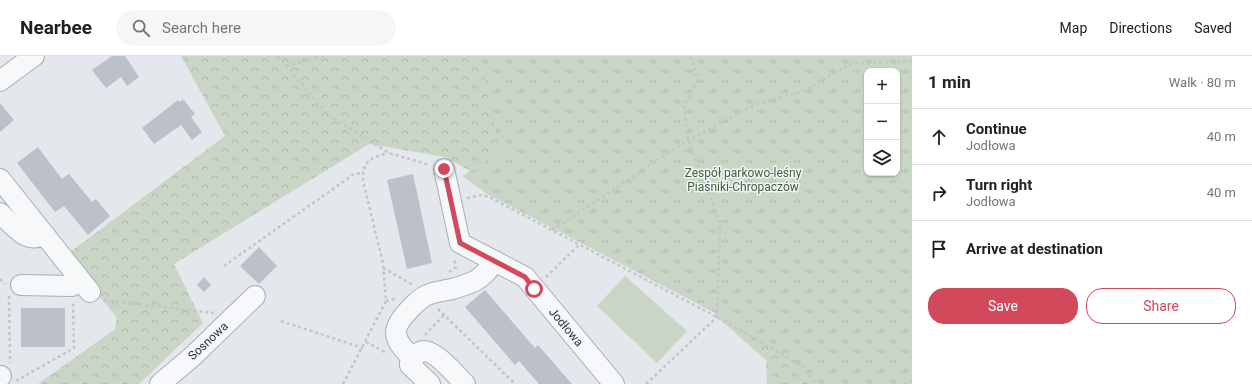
<!DOCTYPE html>
<html lang="en">
<head>
<meta charset="utf-8">
<style>
	body { margin:0; font-family:Roboto,sans-serif; background:#f6f6f6; color:#202124 }
	.controls { position:absolute; right:12px; top:12px; display:grid; overflow:hidden; border-radius:8px; box-shadow:0 1px 3px #0004 }
	.controls button { width:36px; height:36px; display:grid; place-items:center; padding:0; border:0; border-bottom:1px solid #e0e0e0; background:#fff; color:#202124; font:20px sans-serif }
	.stop { position:absolute; width:12px; height:12px; margin:-9px; border:3px solid #d1495b; border-radius:50%; background:#fff }
	.stop.end { background:#d1495b; border-color:#fff; box-shadow:0 1px 4px #0008 }
	.list { margin:0; padding:0; list-style:none }
	h2 { display:flex; justify-content:space-between; align-items:center; height:52px; margin:0; padding:0 16px; font-size:17px }
	h2 small { font-size:13px; font-weight:400; color:#757577 }
	.list li { display:grid; grid-template-columns:26px 1fr auto; gap:12px; align-items:center; box-sizing:border-box; height:56px; padding:0 16px; border-top:1px solid #e0e0e0 }
	.list b { display:block; font-size:15px; white-space:nowrap }
	.list p { margin:0; font-size:13px; white-space:nowrap; color:#757577 }
	.list em { font-size:13px; font-style:normal; color:#757577 }
	.actions { display:flex; gap:8px; padding:12px 16px }
	.actions a { flex:1; padding:9px 0; border:1px solid #d1495b; border-radius:16px; text-align:center; font-size:14px; color:#d1495b }
	.actions .main { background:#d1495b; color:#fff }
	.icon { flex:none; width:22px; height:22px; fill:none; stroke:currentColor; stroke-width:2; stroke-linecap:round; stroke-linejoin:round }
	.map { position:relative; flex:none; width:912px; height:328px; overflow:hidden }
	header { display:flex; align-items:center; gap:24px; box-sizing:border-box; height:56px; padding:0 20px; background:#fff; border-bottom:1px solid #e0e0e0 }
	header strong { font-size:19px }
	nav { display:flex; gap:22px; margin-inline-start:auto; font-size:14px }
	.search { width:280px; height:36px; background:#f6f6f6; display:flex; align-items:center; gap:10px; box-sizing:border-box; padding:0 14px; border-radius:22px; color:#757577; font-size:15px }
	main { display:flex }
	aside { flex:1; background:#fff }
	.map>svg:first-child { display:block }
	.forest { fill:url(#forest-crowns); fill-rule:evenodd }
	.park { fill:url(#park-tufts); fill-rule:evenodd }
	.pitch { fill:#c9d6c5 }
	.building { fill:#bbc0ca }
	.lines { fill:none; stroke-linecap:round; stroke-linejoin:round }
	.minor-casing { stroke:#a9aeb7; stroke-width:22 }
	.path { stroke:#c2c5cb; stroke-width:2.5; stroke-dasharray:3 3; stroke-linecap:butt }
	.minor { stroke:#f7f8fa; stroke-width:20 }
	.route { stroke:#d1495b; stroke-width:5 }
	.labels { text-anchor:middle; stroke-width:3; stroke-linejoin:round; paint-order:stroke }
	.park-label { font-size:12px; fill:#3f6138; stroke:#f4f6f9 }
	.street-label { font-size:12px; fill:#2b3445; stroke:#f4f6f9 }
</style>
</head>
<body>
<header>
<strong>Nearbee</strong>
<div class="search"><svg class="icon" aria-label="search" viewBox="0 0 24 24"><circle cx="10" cy="10" r="6"/><path d="M15 15l6 6"/></svg>Search here</div>
<nav><a>Map</a><a>Directions</a><a>Saved</a></nav>
</header>
<main>
<div class="map">
<svg width="912" height="328" viewBox="0 0 912 328">
	<defs>
		<pattern id="forest-crowns" width="20" height="18" patternUnits="userSpaceOnUse"><rect width="20" height="18" fill="#c9d6c5"/><path d="M2 6a3 3 0 1 1 6 0M12 15a3 3 0 1 1 6 0" fill="none" stroke="#adb8ab"/></pattern>
		<pattern id="park-tufts" width="24" height="20" patternUnits="userSpaceOnUse"><rect width="24" height="20" fill="#c9d6c5"/><path d="M3 7l-1-3M5 7V3M7 7l1-3M15 17l-1-3M17 17v-4M19 17l1-3" fill="none" stroke="#adb8ab"/></pattern>
	</defs>
	<rect width="100%" height="100%" fill="#e4e7ec"/>
	<path class="forest" d="M181,0H912V328H767L766,304L717,261L713,248L445,101L369,88L174,208L203,267L139,328H38L115,273L117,262L74,209L69,197L225,80ZM867,15H897V117H867Z"/>
	<path class="park" d="M481,0H912V328H817L806,317L786,303L721,260L487,138L462,120L500,97ZM867,15H897V117H867Z"/>
	<polygon class="pitch" points="625,220 687,275 657,307 597,250"/>
	<g class="building">
		<polygon points="112,0 125,0 139,21 127,30 121,21 106,32 92,14"/>
		<polygon points="183,43 195,58 191,61 202,76 192,84 181,69 154,88 142,72 178,44 180,46"/>
		<polygon points="0,47 14,64 0,76"/>
		<polygon points="38,91 62,123 69,118 92,146 96,143 110,160 88,179 64,150 55,156 17,107"/>
		<polygon points="413,118 432,207 407,213 387,124"/>
		<polygon points="259,191 277,210 259,228 240,210"/>
		<polygon points="204,221 211,229 204,236 197,229"/>
		<polygon points="485,234 535,292 538,289 572,328 539,328 519,305 515,309 465,251"/>
		<rect x="21" y="252" width="44" height="39"/>
	</g>
	<g class="lines">
		<defs>
			<g id="minor">
				<polyline points="0,25 34,0"/>
				<polyline points="444,113 460,187 525,221 614,328"/>
				<polyline points="0,123 90,236"/>
				<path d="M0,157C14,170 25,188 45,179"/>
				<polyline points="21,229 72,230 80,224"/>
				<path d="M413,303C395,285 388,275 409,254C414,249 419,243 425,240C433,236 443,235 452,233C460,231 468,228 475,225C484,220 489,213 495,205"/>
				<polyline points="0,320 1,320"/>
				<polyline points="160,328 193,300 255,240"/>
				<path d="M430,328L410,309V307C413,302 418,295 424,295C436,295 457,320 465,328"/>
			</g>
		</defs>
		<use href="#minor" class="minor-casing"/>
		<g class="path">
			<polyline points="278,0 327,58 389,97 430,109"/>
			<polyline points="286,10 324,0"/>
			<polyline points="467,142 482,139 489,141 717,261 805,312 816,328"/>
			<polyline points="552,174 688,84 756,48 804,35 850,8 912,5"/>
			<polyline points="224,210 354,118 363,117"/>
			<polyline points="383,212 413,229"/>
			<polyline points="449,216 456,211 454,203"/>
			<polyline points="546,221 579,189"/>
			<polyline points="0,223 5,228"/>
			<polyline points="9,240 10,307"/>
			<polyline points="104,244 214,257"/>
			<polyline points="386,245 397,242"/>
			<polyline points="438,253 515,328"/>
			<polyline points="281,265 363,292"/>
			<polyline points="425,279 444,259"/>
			<polyline points="366,286 385,296"/>
			<polyline points="16,325 74,292 73,246"/>
			<path d="M343,328L386,245L383,207L363,125C362,105 370,102 388,97"/>
			<polyline points="646,328 717,261 720,167 688,84 684,50 698,23 690,0"/>
			<polyline points="904,328 912,324"/>
		</g>
		<use href="#minor" class="minor"/>
	</g>
	<g class="lines">
		<polyline class="route" points="444,113 460,187 525,221 534,233"/>
	</g>
	<g class="labels">
		<g class="park-label">
			<text x="743" y="121">Zespół parkowo-leśny<tspan x="743" dy="14">Piaśniki-Chropaczów</tspan></text>
		</g>
		<g class="street-label">
			<text transform="translate(566 271) rotate(50)" y="4">Jodłowa</text>
			<text transform="translate(208 285) rotate(-43)" y="4">Sosnowa</text>
		</g>
	</g>
</svg>
<div class="controls">
<button>+</button>
<button>−</button>
<button><svg class="icon" aria-label="layers" viewBox="0 0 24 24"><path d="M12 4l9 5-9 5-9-5zM3 14l9 5 9-5"/></svg></button>
</div>
<div class="stop" style="left:534px;top:233px"></div>
<div class="stop end" style="left:444px;top:113px"></div>
</div>
<aside>
<h2>1 min<small>Walk · 80 m</small></h2>
<ul class="list">
<li><svg class="icon" aria-label="ahead" viewBox="0 0 24 24"><path d="M12 20V5M6 11l6-6 6 6"/></svg><div><b>Continue</b><p>Jodłowa</p></div><em>40 m</em></li>
<li><svg class="icon" aria-label="right" viewBox="0 0 24 24"><path d="M7 20v-9h11M14 6l5 5-5 5"/></svg><div><b>Turn right</b><p>Jodłowa</p></div><em>40 m</em></li>
<li><svg class="icon" aria-label="arrive" viewBox="0 0 24 24"><path d="M6 21V4h12l-3 4 3 4H6"/></svg><div><b>Arrive at destination</b></div></li>
</ul>
<div class="actions"><a class="main">Save</a><a>Share</a></div>
</aside>
</main>
</body>
</html>
